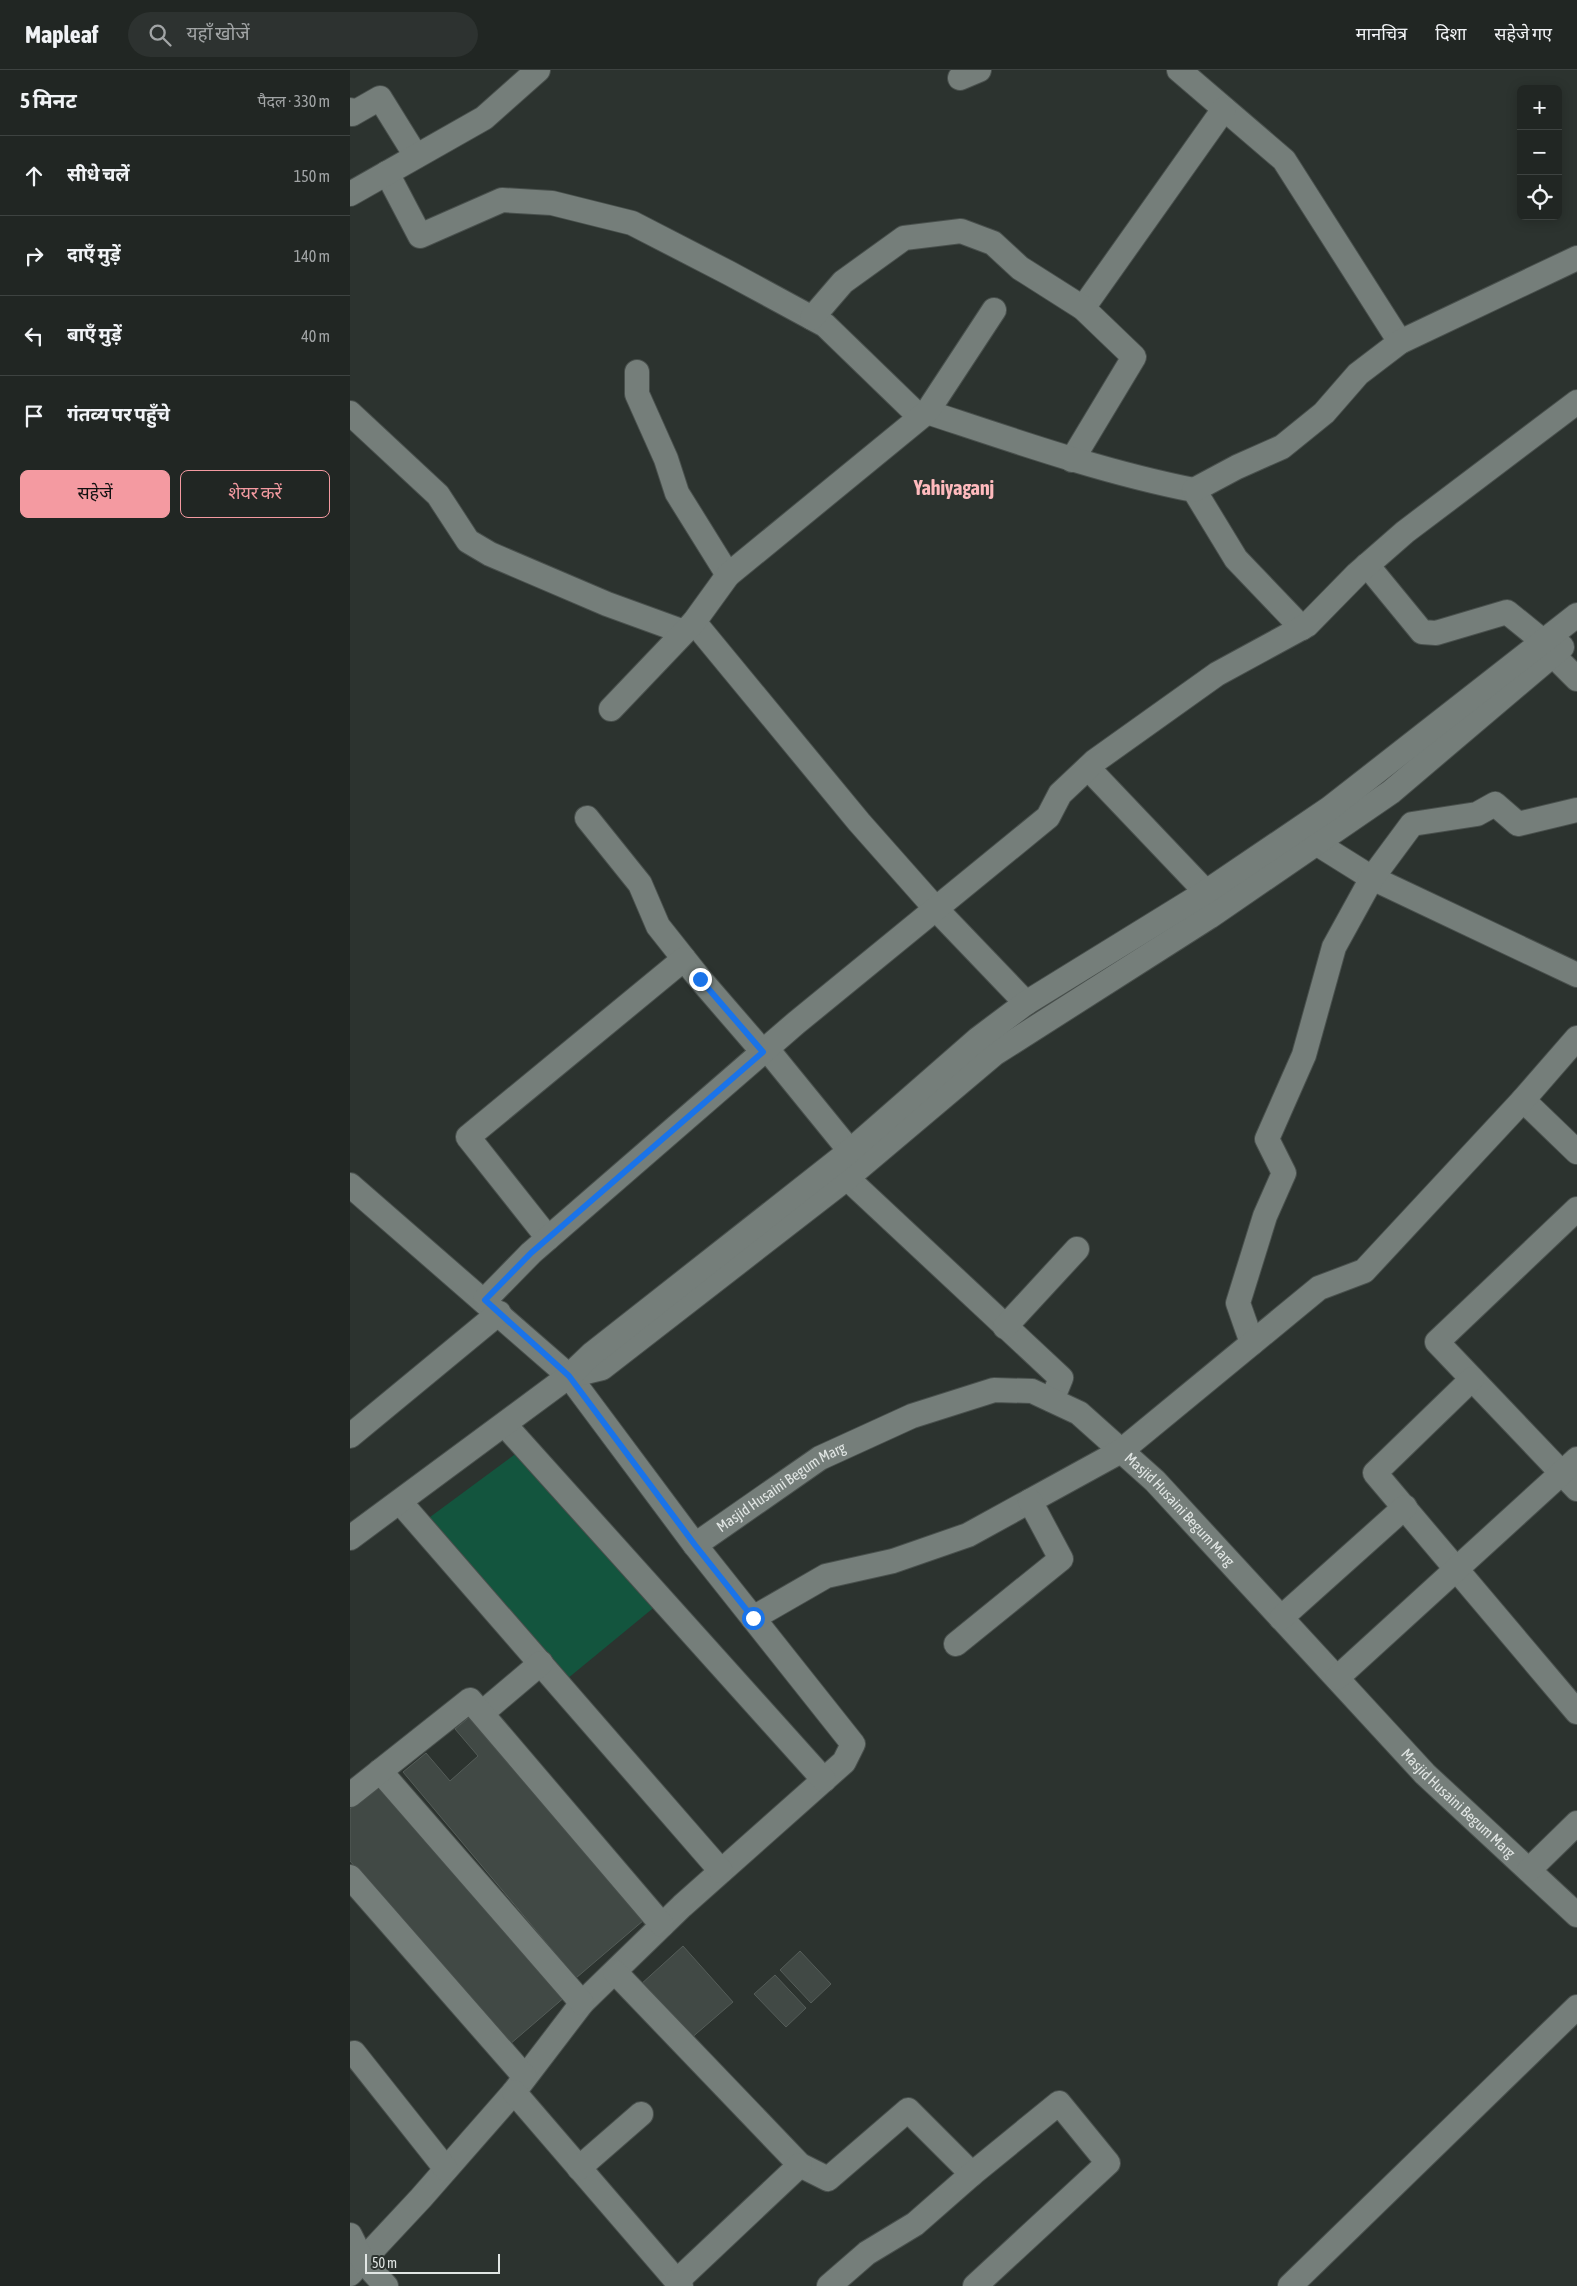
<!DOCTYPE html>
<html lang="hi">
<head>
<meta charset="utf-8">
<style>
	body { margin:0; font-family:"Asap Condensed","Noto Sans Devanagari",sans-serif; background:#2d3230; color:#f1f3f6 }
	.controls { position:absolute; right:15px; top:15px; display:grid; overflow:hidden; border-radius:8px; box-shadow:0 2px 12px #0003 }
	.controls button { width:45px; height:45px; display:grid; place-items:center; padding:0; border:0; border-bottom:1px solid #3e4341; background:#212623; color:#f1f3f6; font:25px sans-serif }
	.scale { position:absolute; left:15px; bottom:12px; width:135px; box-sizing:border-box; padding-left:5px; border:2px solid #e1e6e4; border-top:0; font-size:14px; line-height:18px; white-space:nowrap; color:#e1e6e4; -webkit-text-stroke:4px #2c332f; paint-order:stroke }
	.stop { position:absolute; width:15px; height:15px; margin:-11px; border:4px solid #1a73e8; border-radius:50%; background:#fff }
	.stop.end { background:#1a73e8; border-color:#fff; box-shadow:0 1px 5px #0008 }
	.list { margin:0; padding:0; list-style:none }
	h2 { display:flex; justify-content:space-between; align-items:center; height:65px; margin:0; padding:0 20px; font-size:21px }
	h2 small { font-size:16px; font-weight:400; color:#a2a5a6 }
	.list li { display:grid; grid-template-columns:32px 1fr auto; gap:15px; align-items:center; box-sizing:border-box; height:80px; padding:0 20px; border-top:1px solid #3e4341 }
	.list b { display:block; font-size:19px; white-space:nowrap }
	.list em { font-size:16px; font-style:normal; color:#a2a5a6 }
	.actions { display:flex; gap:10px; padding:15px 20px }
	.actions a { flex:1; padding:11px 0; border:1px solid #f49aa1; border-radius:8px; text-align:center; font-size:18px; color:#f49aa1 }
	.actions .main { background:#f49aa1; color:#111 }
	.icon { flex:none; width:28px; height:28px; fill:none; stroke:currentColor; stroke-width:2; stroke-linecap:round; stroke-linejoin:round }
	.map { position:relative; flex:none; width:1227px; height:2216px; overflow:hidden }
	header { display:flex; align-items:center; gap:30px; box-sizing:border-box; height:70px; padding:0 25px; background:#212623; border-bottom:1px solid #3e4341 }
	header strong { font-size:24px }
	nav { display:flex; gap:28px; margin-inline-start:auto; font-size:18px }
	.search { width:350px; height:45px; background:#2d3230; display:flex; align-items:center; gap:12px; box-sizing:border-box; padding:0 18px; border-radius:28px; color:#a2a5a6; font-size:19px }
	main { display:flex }
	aside { flex:1; background:#212623 }
	.map>svg:first-child { display:block }
	.green { fill:#13553e }
	.building { fill:#414945; stroke:#555d59 }
	.lines { fill:none; stroke-linecap:round; stroke-linejoin:round }
	.minor-casing { stroke:#49504d; stroke-width:26 }
	.minor { stroke:#757e7a; stroke-width:24 }
	.route { stroke:#1a73e8; stroke-width:6 }
	.labels { text-anchor:middle; stroke-width:4; stroke-linejoin:round; paint-order:stroke }
	.street-label { font-size:15px; fill:#e1e6e4; stroke:#2c332f }
	.district-label { font-size:20px; font-weight:bold; fill:#febabd; stroke:#2c332f }
</style>
</head>
<body>
<header>
<strong>Mapleaf</strong>
<div class="search"><svg class="icon" aria-label="search" viewBox="0 0 24 24"><circle cx="10" cy="10" r="6"/><path d="M15 15l6 6"/></svg>यहाँ खोजें</div>
<nav><a>मानचित्र</a><a>दिशा</a><a>सहेजे गए</a></nav>
</header>
<main>
<aside>
<h2>5 मिनट<small>पैदल · 330 m</small></h2>
<ul class="list">
<li><svg class="icon" aria-label="ahead" viewBox="0 0 24 24"><path d="M12 20V5M6 11l6-6 6 6"/></svg><div><b>सीधे चलें</b></div><em>150 m</em></li>
<li><svg class="icon" aria-label="right" viewBox="0 0 24 24"><path d="M7 20v-9h11M14 6l5 5-5 5"/></svg><div><b>दाएँ मुड़ें</b></div><em>140 m</em></li>
<li><svg class="icon" aria-label="left" viewBox="0 0 24 24"><path d="M17 20v-9H6M10 6l-5 5 5 5"/></svg><div><b>बाएँ मुड़ें</b></div><em>40 m</em></li>
<li><svg class="icon" aria-label="arrive" viewBox="0 0 24 24"><path d="M6 21V4h12l-3 4 3 4H6"/></svg><div><b>गंतव्य पर पहुँचे</b></div></li>
</ul>
<div class="actions"><a class="main">सहेजें</a><a>शेयर करें</a></div>
</aside>
<div class="map">
<svg width="1227" height="2216" viewBox="0 0 1227 2216">
	<rect width="100%" height="100%" fill="#2c332f"/>
	<polygon class="green" points="168,1382 307,1535 217,1609 76,1450"/>
	<g class="building">
		<polygon points="122,1645 294,1850 226,1908 53,1702 76,1683 100,1711 128,1686 105,1659"/>
		<polygon points="31,1712 216,1926 159,1975 0,1791 0,1739"/>
		<polygon points="333,1876 383,1932 339,1970 290,1915"/>
		<polygon points="450,1881 481,1914 461,1933 430,1900"/>
		<polygon points="425,1905 456,1938 436,1957 404,1924"/>
	</g>
	<g class="lines">
		<defs>
			<g id="minor">
				<polyline points="829,0 934,90 1050,272"/>
				<polyline points="610,8 629,0"/>
				<polyline points="0,40 2,44 30,28 66,86"/>
				<polyline points="37,103 70,166 152,130 202,133 282,153 379,203 475,255 570,347"/>
				<polyline points="0,124 134,48 188,0"/>
				<polyline points="733,238 874,39"/>
				<polyline points="462,248 493,212 554,168 611,161 643,173 670,198 733,238 784,287 722,390"/>
				<polyline points="287,302 287,324 316,389 327,423 378,505"/>
				<path d="M577,342C665,371 753,402 844,420L886,489L952,558"/>
				<polyline points="0,343 88,425 118,471 140,484 257,534 334,562"/>
				<polyline points="844,420 887,397 932,377 974,343 1008,304 1050,272 1227,188"/>
				<polyline points="1017,495 1072,562 1086,563 1157,542 1194,572"/>
				<polyline points="344,552 509,752 586,839 676,933"/>
				<polyline points="1203,585 1227,609"/>
				<polyline points="261,639 344,552 378,505 577,342 644,240"/>
				<polyline points="738,698 856,822"/>
				<polyline points="237,748 290,814 308,856 350,909 413,982"/>
				<polyline points="966,773 1022,808 1227,905"/>
				<polyline points="417,979 500,1081"/>
				<polyline points="1173,1030 1227,1082"/>
				<polyline points="497,1108 711,1308 702,1330"/>
				<polyline points="0,1115 219,1306 345,1475 503,1674 494,1692 332,1836 232,1933 164,2022 71,2128 0,2204"/>
				<polyline points="1227,1139 1087,1272 1227,1419"/>
				<polyline points="198,1168 118,1067 334,889"/>
				<polyline points="135,1230 181,1183 446,953 698,747 710,724 745,691 867,604 957,555 1007,504 1055,462 1227,332"/>
				<polyline points="655,1257 727,1179"/>
				<polyline points="902,1273 888,1233 915,1146 934,1103 917,1069 954,985 984,877 1022,808 1062,754 1127,744 1145,734 1168,754 1227,740"/>
				<polyline points="219,1306 252,1298 497,1108 644,984 859,847 1041,722 1212,577"/>
				<polyline points="1122,1309 1025,1403 1227,1642"/>
				<polyline points="155,1355 474,1710"/>
				<polyline points="0,1366 149,1243"/>
				<polyline points="50,1432 371,1801"/>
				<polyline points="0,1468 219,1306 242,1284 500,1081 628,969 676,933 856,822 980,738 1227,545"/>
				<path id="s1" d="M345,1475L470,1388L562,1346L644,1320L682,1321L729,1343L805,1411L1075,1704L1227,1845"/>
				<polyline points="403,1548 476,1506 543,1491 618,1465 771,1381 969,1218 1014,1201 1173,1030 1227,968"/>
				<polyline points="931,1548 1055,1437"/>
				<polyline points="606,1574 711,1489 680,1431"/>
				<polyline points="987,1608 1227,1389"/>
				<polyline points="132,1643 191,1593"/>
				<polyline points="30,1701 232,1933"/>
				<polyline points="0,1725 120,1630 312,1855"/>
				<polyline points="1179,1800 1227,1753"/>
				<polyline points="0,1807 175,2007"/>
				<polyline points="265,1902 450,2095 478,2109 558,2040 622,2104"/>
				<polyline points="4,1983 96,2099"/>
				<polyline points="164,2022 331,2216"/>
				<polyline points="229,2098 291,2044"/>
				<polyline points="0,2165 13,2191 36,2216"/>
				<polyline points="327,2211 450,2095"/>
				<polyline points="479,2216 517,2183 565,2154 622,2104 709,2033 758,2093 625,2216"/>
				<polyline points="940,2216 1227,1937"/>
			</g>
		</defs>
		<use href="#minor" class="minor-casing"/>
		<use href="#minor" class="minor"/>
	</g>
	<g class="lines">
		<polyline class="route" points="350,909 413,982 181,1183 135,1230 219,1306 345,1475 403,1548"/>
	</g>
	<g class="labels">
		<g class="street-label">
			<text dy="5" stroke="none"><textPath href="#s1" startOffset="104">Masjid Husaini Begum Marg</textPath></text>
			<text dy="5" stroke="none"><textPath href="#s1" startOffset="569">Masjid Husaini Begum Marg</textPath></text>
			<text dy="5" stroke="none"><textPath href="#s1" startOffset="974">Masjid Husaini Begum Marg</textPath></text>
		</g>
		<g class="district-label">
			<text x="604" y="425">Yahiyaganj</text>
		</g>
	</g>
</svg>
<div class="controls">
<button>+</button>
<button>−</button>
<button><svg class="icon" aria-label="locate" viewBox="0 0 24 24"><circle cx="12" cy="12" r="6"/><path d="M12 2v4M12 18v4M2 12h4M18 12h4"/></svg></button>
</div>
<div class="scale">50 m</div>
<div class="stop" style="left:403px;top:1548px"></div>
<div class="stop end" style="left:350px;top:909px"></div>
</div>
</main>
</body>
</html>
